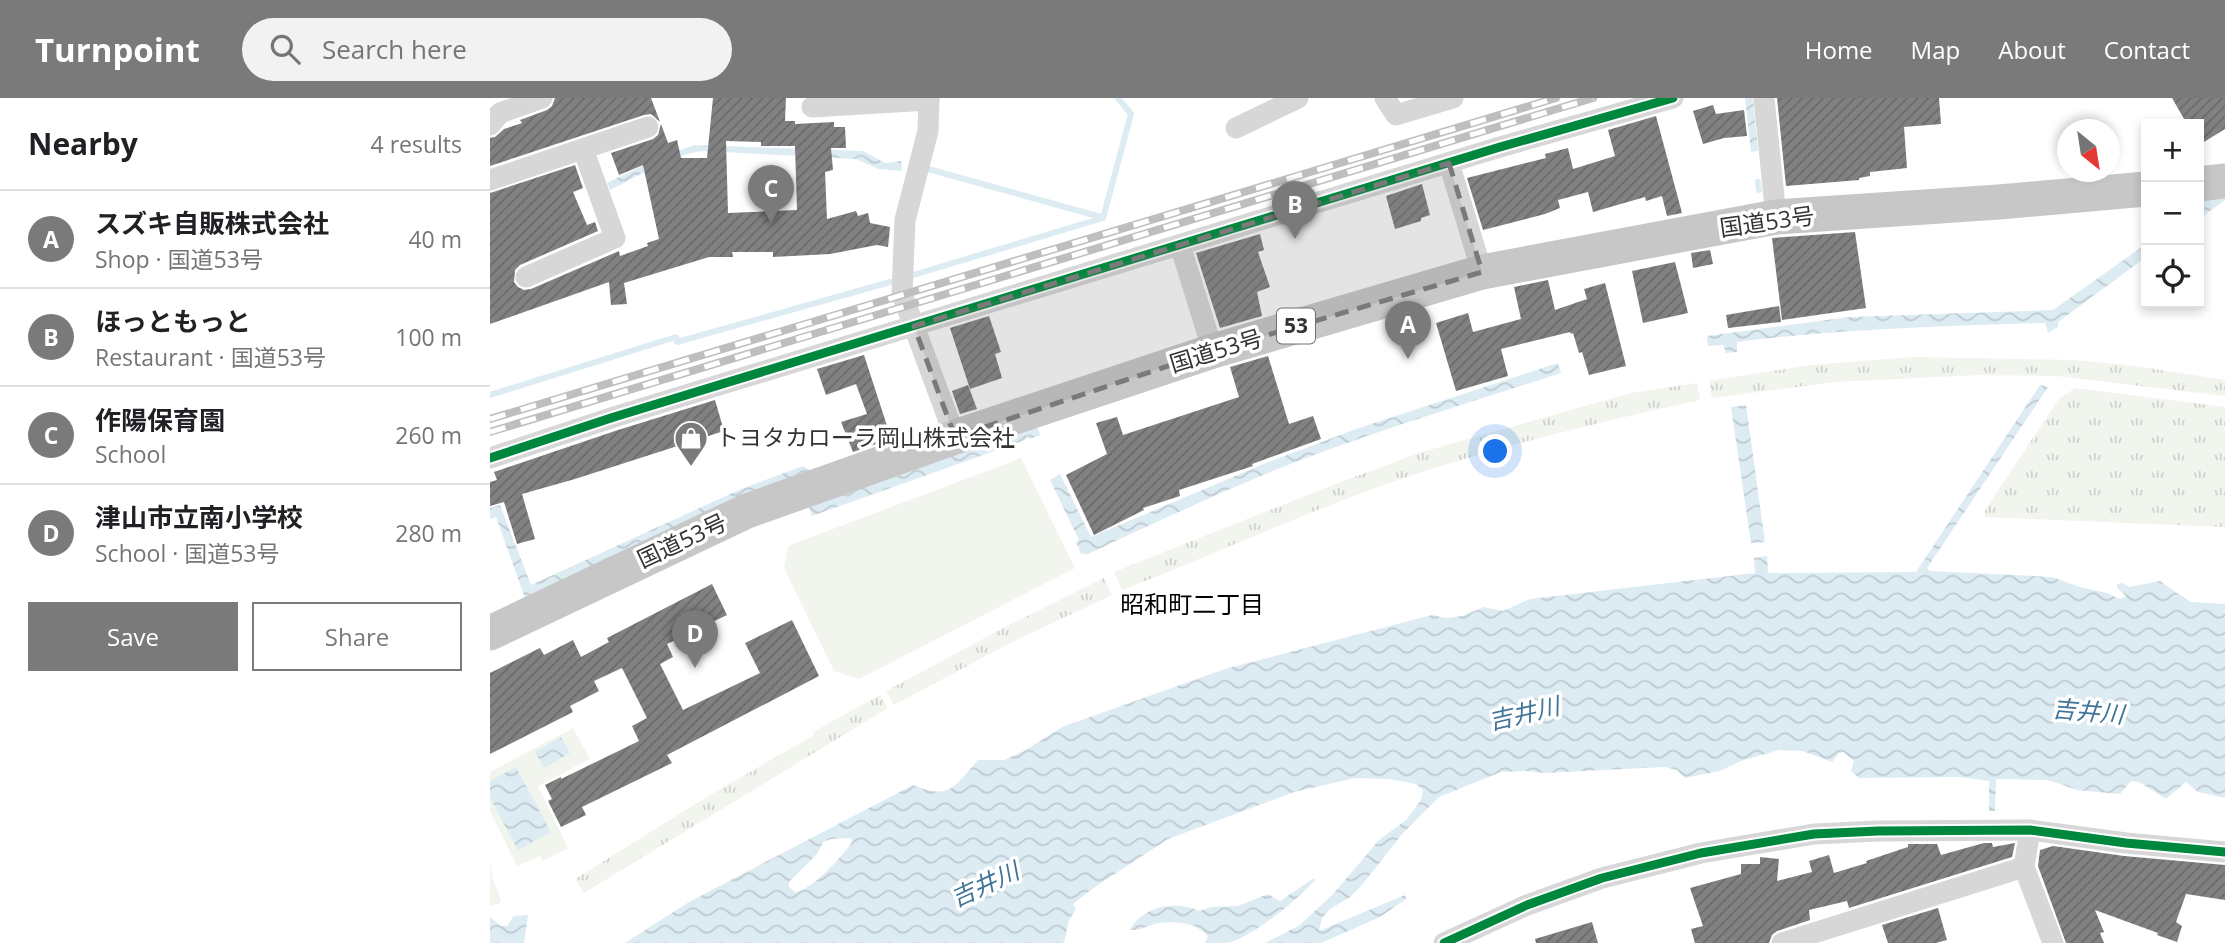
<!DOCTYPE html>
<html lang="en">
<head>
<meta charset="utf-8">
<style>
	body { margin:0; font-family:"Open Sans","Noto Sans JP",sans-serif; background:#f2f2f2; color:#202124 }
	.controls { position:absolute; right:21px; top:21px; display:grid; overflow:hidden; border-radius:0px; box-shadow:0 4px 10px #0003 }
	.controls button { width:63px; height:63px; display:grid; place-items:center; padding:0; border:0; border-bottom:2px solid #e0e0e0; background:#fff; color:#202124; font:35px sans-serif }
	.compass { position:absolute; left:1567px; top:21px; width:63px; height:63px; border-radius:50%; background:#fff; box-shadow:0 4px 10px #0003; rotate:150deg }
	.you { position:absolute; left:1006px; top:354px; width:24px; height:24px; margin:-18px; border:5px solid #fff; border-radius:50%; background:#1a73e8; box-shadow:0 0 0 10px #1a73e833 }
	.badge { display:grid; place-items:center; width:46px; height:46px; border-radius:50%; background:#7a7a7a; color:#fff; font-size:23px; font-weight:700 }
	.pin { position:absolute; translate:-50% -58px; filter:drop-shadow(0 2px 4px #0008) }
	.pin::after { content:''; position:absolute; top:37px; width:24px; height:21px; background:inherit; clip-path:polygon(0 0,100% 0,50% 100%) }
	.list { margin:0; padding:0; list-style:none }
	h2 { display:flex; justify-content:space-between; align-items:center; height:91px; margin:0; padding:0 28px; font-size:30px }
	h2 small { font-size:23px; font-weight:400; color:#757577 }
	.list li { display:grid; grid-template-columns:46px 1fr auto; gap:21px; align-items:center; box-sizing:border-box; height:98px; padding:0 28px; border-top:2px solid #e0e0e0 }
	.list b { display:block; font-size:26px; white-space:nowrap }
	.list p { margin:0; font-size:23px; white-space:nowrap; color:#757577 }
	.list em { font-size:23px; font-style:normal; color:#757577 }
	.actions { display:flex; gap:14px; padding:21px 28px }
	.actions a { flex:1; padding:16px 0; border:2px solid #7a7a7a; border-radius:0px; text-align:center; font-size:24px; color:#7a7a7a }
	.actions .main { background:#7a7a7a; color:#fff }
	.icon { flex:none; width:38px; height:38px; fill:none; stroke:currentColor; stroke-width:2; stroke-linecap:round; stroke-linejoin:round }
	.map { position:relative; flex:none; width:1735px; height:845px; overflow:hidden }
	header { display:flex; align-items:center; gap:42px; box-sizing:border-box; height:98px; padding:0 35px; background:#7a7a7a; color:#fff }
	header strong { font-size:33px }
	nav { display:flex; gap:38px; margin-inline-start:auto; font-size:24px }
	.search { width:490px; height:63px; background:#f2f2f2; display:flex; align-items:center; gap:18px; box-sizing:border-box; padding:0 24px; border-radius:38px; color:#757577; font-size:26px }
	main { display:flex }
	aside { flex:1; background:#fff }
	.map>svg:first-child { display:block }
	.grass { fill:url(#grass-tufts) }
	.pitch { fill:#f1f5ed }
	.water { fill:url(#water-waves); fill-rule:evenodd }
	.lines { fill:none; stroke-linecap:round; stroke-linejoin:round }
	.stream { stroke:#ddebf3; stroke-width:6 }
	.building { fill:url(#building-hatch); fill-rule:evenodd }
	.minor { stroke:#d7d7d7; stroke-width:21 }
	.trunk { stroke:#c7c7c7; stroke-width:35 }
	.rail-casing { stroke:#bebebe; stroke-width:8 }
	.rail { stroke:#fff; stroke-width:5; stroke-dasharray:16; stroke-linecap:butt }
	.cycleway-casing { stroke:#fff; stroke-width:13 }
	.cycleway { stroke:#00873e; stroke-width:9 }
	.marked { fill:#7a7a7a; fill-opacity:0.2; stroke:#7a7a7a; stroke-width:5; stroke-dasharray:14 9; stroke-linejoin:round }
	.labels { text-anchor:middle; stroke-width:7; stroke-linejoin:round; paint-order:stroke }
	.shield { fill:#fff; stroke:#707070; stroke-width:2 }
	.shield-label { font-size:21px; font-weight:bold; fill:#333 }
	.street-label { font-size:23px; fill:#333; stroke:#fff }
	.poi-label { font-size:23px; fill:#333; stroke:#fff; text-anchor:start }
	.neighbourhood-label { font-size:24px; fill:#000; stroke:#fff }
	.water-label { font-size:24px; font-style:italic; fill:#3f7597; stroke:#fff }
</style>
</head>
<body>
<header>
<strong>Turnpoint</strong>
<div class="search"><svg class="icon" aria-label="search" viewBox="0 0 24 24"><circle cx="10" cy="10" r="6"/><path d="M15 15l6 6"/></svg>Search here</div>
<nav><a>Home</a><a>Map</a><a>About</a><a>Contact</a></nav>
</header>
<main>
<aside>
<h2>Nearby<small>4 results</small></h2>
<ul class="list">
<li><span class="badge">A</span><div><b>スズキ自販株式会社</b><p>Shop · 国道53号</p></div><em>40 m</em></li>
<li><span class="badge">B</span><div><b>ほっともっと</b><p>Restaurant · 国道53号</p></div><em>100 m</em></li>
<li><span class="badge">C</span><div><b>作陽保育園</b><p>School</p></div><em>260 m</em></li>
<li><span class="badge">D</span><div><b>津山市立南小学校</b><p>School · 国道53号</p></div><em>280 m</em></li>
</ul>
<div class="actions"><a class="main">Save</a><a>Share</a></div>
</aside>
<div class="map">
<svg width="1735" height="845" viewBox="0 0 1735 845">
	<defs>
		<pattern id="grass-tufts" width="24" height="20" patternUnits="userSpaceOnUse" patternTransform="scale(1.75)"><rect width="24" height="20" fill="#f1f5ed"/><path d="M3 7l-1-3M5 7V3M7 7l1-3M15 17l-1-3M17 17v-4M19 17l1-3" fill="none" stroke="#cfd2cc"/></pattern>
		<pattern id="water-waves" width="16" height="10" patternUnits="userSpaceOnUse" patternTransform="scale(1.75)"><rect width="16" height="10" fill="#ddebf3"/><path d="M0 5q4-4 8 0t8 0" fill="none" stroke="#becad1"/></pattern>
		<pattern id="building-hatch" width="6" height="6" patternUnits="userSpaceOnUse" patternTransform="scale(1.75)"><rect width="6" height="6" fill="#818181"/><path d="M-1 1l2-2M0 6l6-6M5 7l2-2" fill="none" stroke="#6a6a6a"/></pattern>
	</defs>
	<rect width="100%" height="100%" fill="#fff"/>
	<g class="grass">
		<polygon points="1423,259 1585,262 1645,268 1735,282 1735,298 1567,278 1488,277 1345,284 1222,300 1219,283 1321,267"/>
		<path d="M1207,285L1210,302C1088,329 965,358 848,404C776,432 705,464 632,492L624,474L840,388L932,354L1141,295Z"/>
		<polygon points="1585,290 1735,309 1735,429 1495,419 1495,412 1568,302"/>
		<polygon points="614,480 622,497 524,543 404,607 396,593 517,528"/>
		<polygon points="390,597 398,610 94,795 85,781 215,700 324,637 323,634"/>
		<polygon points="0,764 3,781 11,803 9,806 0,808"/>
	</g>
	<g class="pitch">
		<polygon points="531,360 585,470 369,581 344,573 294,470 298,448"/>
		<polygon points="83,630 100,661 48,688 78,750 53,763 50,758 27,768 0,713 0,674"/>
	</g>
	<g class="water">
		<polygon points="1255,0 1263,0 1268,53 1261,54"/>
		<path d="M204,47L373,53L395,65L411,63L412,73L389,71L366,61L215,53C182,55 150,78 120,92L117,85L164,62Z"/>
		<polygon points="1735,98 1735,102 1709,121 1709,108 1720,99"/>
		<path d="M1656,146V159L1568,224V229L1558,235L1555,225C1452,228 1350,231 1247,244V254L1236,255L1233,247L1218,248L1217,238L1359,219L1563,212Z"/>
		<path d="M1068,265L1071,275C974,306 875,336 780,374C718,400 657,428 596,457L595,455L591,456L586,444L589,442L560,382L570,376L601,439L776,365L866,331Z"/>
		<path d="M1550,287L1558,289L1437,470L1440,473L1562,479L1590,489L1617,495L1630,501L1636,498L1627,490V486L1632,485L1639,489L1670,483L1700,504L1735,506V700L1708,694L1696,684L1676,701L1649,684L1641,683L1630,696L1587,692L1558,682L1506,681L1505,713H1499V683L1471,679L1369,680L1361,673L1364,663L1353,654L1349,655L1342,664L1313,653L1289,652L1251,663L1229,673L1195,680L1187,672L1175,669L1054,675L1035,673L1011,674L949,699L913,735L872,787L860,799L840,811L832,820L829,833L915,797L916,801L890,819L831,845H775L810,827L844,795L889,742L916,722L931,702L933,692L926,686L899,681L865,680L804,694L678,741L602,791L583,806L586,811L579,822L574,845H135L199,804L423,687C460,703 465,688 488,662H514L534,653L572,629L735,571L942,517L956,520L972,518L994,509L1013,513L1040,501L1265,475L1264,460L1277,458L1278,475L1426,474ZM361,740L362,744C353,758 321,793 305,794L299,789V784L327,756L333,744L341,741Z"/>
		<polygon points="1256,307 1275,444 1261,445 1241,309"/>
		<polygon points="546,328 551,337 539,341 538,338 535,342 322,418 309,380 35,500 6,419 0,421 0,410 10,407 41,487 251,391 313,368 323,374"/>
		<polygon points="71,639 80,655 54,670 45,654"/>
		<polygon points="26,669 61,734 28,752 0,700 0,683"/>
		<path d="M824,780L825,782C805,804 769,833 742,844C734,845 723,845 715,845L718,838C706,824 686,823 669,825C658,827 651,833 640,832C652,808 686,802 709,813L721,809L748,808L778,796L790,803Z"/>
		<polygon points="38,817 34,845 0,845 0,819 11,828 17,828 24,818"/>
	</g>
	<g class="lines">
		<g class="stream">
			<polyline points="438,71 611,119"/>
			<polyline points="1268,84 1269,92"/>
			<polyline points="613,120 641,16 628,0"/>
			<polyline points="420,178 613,120"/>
			<polyline points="0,297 186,239 187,244 400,184"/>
		</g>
	</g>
	<g class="building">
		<polygon points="65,0 161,0 170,24 161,16 154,17 0,68 0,40 5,39 14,31 32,25 30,22 57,12 62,8"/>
		<path d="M223,0H296L295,23H305V26L344,24V29H355L356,50H341L343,72L335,74L337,121L366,113L368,118L378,115L380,125L400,129L398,149L387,147L340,156L283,159V154H242L243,159H219L134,185L137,206L121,207L119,184L0,226V95L85,67L93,90L83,94L97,127L105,124L108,133L30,167L25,172L24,184L28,189L34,192L41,191L129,153L130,158L158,148L157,145L169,141L153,67L129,77L121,55L163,41L168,37L171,26L178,45L187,42L191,60H217ZM236,43L271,44V48H305L307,112L238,115Z"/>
		<polygon points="1287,0 1449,0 1451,26 1414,29 1417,70 1380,74 1380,78 1369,80 1369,82 1296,88"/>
		<polygon points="1682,0 1735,0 1735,31 1709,47 1709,26 1697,26"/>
		<polygon points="1223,7 1226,16 1254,12 1257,38 1234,40 1213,46 1203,13"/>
		<polygon points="1166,18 1192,115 1177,118 1172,98 1156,103 1155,99 1103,114 1098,94 1068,102 1070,110 1055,116 993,132 977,80 1056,60 1055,56 1078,50 1083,71 1125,58 1118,32"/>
		<polygon points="932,86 940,117 931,120 931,123 905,131 896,98"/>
		<polygon points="1365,134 1376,210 1292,222 1282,140"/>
		<polygon points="770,136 774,152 768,154 780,189 767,194 772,218 730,230 706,155"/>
		<polygon points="1220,152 1223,166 1203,170 1201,155"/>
		<polygon points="1185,164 1198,215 1153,225 1142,173"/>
		<polygon points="1058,182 1065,212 1097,201 1094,191 1115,185 1136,268 1099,277 1092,254 1089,255 1083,235 1081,236 1080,234 1011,251 1018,278 966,293 946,225 978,215 983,234 1031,221 1024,189"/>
		<polygon points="1289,208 1291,224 1238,230 1236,217"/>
		<polygon points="499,218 511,254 505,256 512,280 480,291 460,230"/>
		<polygon points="374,257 401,340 387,345 385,338 383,339 386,346 363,354 351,324 377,316 366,286 336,297 327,271"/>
		<polygon points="778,258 799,326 823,318 831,341 762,366 763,368 689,392 690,398 653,410 654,412 604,437 576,377 617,356 606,325 627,319 633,337 749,299 740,269"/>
		<polygon points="478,287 487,311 470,316 462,293"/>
		<polygon points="225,302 234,333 85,381 32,396 45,441 27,446 14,404 0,408 0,384 7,382 4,374 128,332"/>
		<polygon points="222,486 237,517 177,546 183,559 170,566 193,612 270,575 255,545 302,522 329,578 177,657 182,665 92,709 96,717 71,729 58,703 62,701 55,687 71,679 71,681 149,643 142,628 157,620 132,570 104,583 109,593 80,608 83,614 0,656 0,575 50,550 54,557 83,542 91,559 119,544 117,540"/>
		<polygon points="1494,745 1502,745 1503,749 1525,745 1522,759 1359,810 1357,803 1319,812 1320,822 1287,833 1282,837 1279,845 1205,845 1201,831 1213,828 1200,790 1251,776 1251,766 1270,766 1270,759 1289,761 1287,783 1322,774 1319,763 1339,757 1344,775 1377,765 1376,763 1418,749 1418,746 1447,746 1451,757"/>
		<polygon points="1563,748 1634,758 1735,767 1735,802 1696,796 1686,824 1692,828 1687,844 1667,837 1668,835 1605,812 1614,834 1610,835 1614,845 1576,845 1548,768 1550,752"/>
		<polygon points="1448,810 1457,842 1446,845 1398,845 1392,827"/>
		<polygon points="1102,824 1108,845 1046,845 1045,841"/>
	</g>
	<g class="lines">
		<g class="minor">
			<polyline points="439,0 438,33 415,122 412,196 465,339"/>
			<polyline points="895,0 906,17 963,0"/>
			<polyline points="1274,0 1286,119"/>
			<polyline points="322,9 439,2"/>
			<polyline points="0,27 10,15 52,0"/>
			<polyline points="746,30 808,0"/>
			<polyline points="959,65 992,174"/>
			<polyline points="0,82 158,29"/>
			<polyline points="690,147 723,253"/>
			<polyline points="36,179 125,140 93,51"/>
			<polyline points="0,360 124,319 1010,49 1183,0"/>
			<polyline points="1540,732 1534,769 1563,845"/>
			<polyline points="954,845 1037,807 1112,780 1211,755 1324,736 1388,733 1540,732 1636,745 1735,754"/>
			<polyline points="1292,845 1534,769"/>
		</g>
		<g class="trunk">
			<polyline points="1709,86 1735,83"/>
			<polyline points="0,535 257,413 465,339 723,253 992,174 1286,119 1509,104 1656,91"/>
		</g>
		<defs>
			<g id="rail">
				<polyline points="0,321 1066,0"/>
				<polyline points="0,334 1103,0"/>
			</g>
		</defs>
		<use href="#rail" class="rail-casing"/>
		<use href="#rail" class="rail"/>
		<defs>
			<g id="cycleway">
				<polyline points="0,360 124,319 1010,49 1183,0"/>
				<polyline points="954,845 1037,807 1112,780 1211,755 1324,736 1388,733 1540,732 1636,745 1735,754"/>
			</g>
		</defs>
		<use href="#cycleway" class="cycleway-casing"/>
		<use href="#cycleway" class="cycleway"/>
	</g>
	<path class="marked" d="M959,65L992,174L723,253L465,339L424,228Z"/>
	<defs>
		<symbol id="shop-pin" viewBox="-11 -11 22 30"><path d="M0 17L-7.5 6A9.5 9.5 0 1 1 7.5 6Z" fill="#7a7a7a" stroke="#fff"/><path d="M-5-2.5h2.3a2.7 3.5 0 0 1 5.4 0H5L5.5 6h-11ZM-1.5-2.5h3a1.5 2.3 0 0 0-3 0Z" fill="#fff"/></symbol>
	</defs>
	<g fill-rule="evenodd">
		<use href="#shop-pin" x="182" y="321" width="38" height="52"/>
	</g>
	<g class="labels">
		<rect class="shield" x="787" y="210.5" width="38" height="35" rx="5"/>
		<g class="shield-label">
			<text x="806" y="235">53</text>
		</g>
		<g class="street-label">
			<text transform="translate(1277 124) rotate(-8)" y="8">国道53号</text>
			<text transform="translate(726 253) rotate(-17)" y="8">国道53号</text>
			<text transform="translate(192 443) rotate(-25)" y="8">国道53号</text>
		</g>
		<g class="poi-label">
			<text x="226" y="348">トヨタカローラ岡山株式会社</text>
		</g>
		<g class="neighbourhood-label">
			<text x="702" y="515">昭和町二丁目</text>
		</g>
		<g class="water-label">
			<text transform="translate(1598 614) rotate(5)" y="8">吉井川</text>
			<text transform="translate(1034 616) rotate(-13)" y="8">吉井川</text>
			<text transform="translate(495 787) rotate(-25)" y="8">吉井川</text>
		</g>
	</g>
</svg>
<div class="controls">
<button>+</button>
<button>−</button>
<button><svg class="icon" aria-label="locate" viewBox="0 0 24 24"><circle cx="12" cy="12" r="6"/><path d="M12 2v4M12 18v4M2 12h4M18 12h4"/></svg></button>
</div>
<svg class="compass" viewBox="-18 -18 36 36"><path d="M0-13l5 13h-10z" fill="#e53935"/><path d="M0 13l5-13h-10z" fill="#757577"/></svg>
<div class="you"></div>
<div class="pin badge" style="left:918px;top:261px">A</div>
<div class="pin badge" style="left:805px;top:141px">B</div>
<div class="pin badge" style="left:281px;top:125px">C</div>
<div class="pin badge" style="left:205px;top:570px">D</div>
</div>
</main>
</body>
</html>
